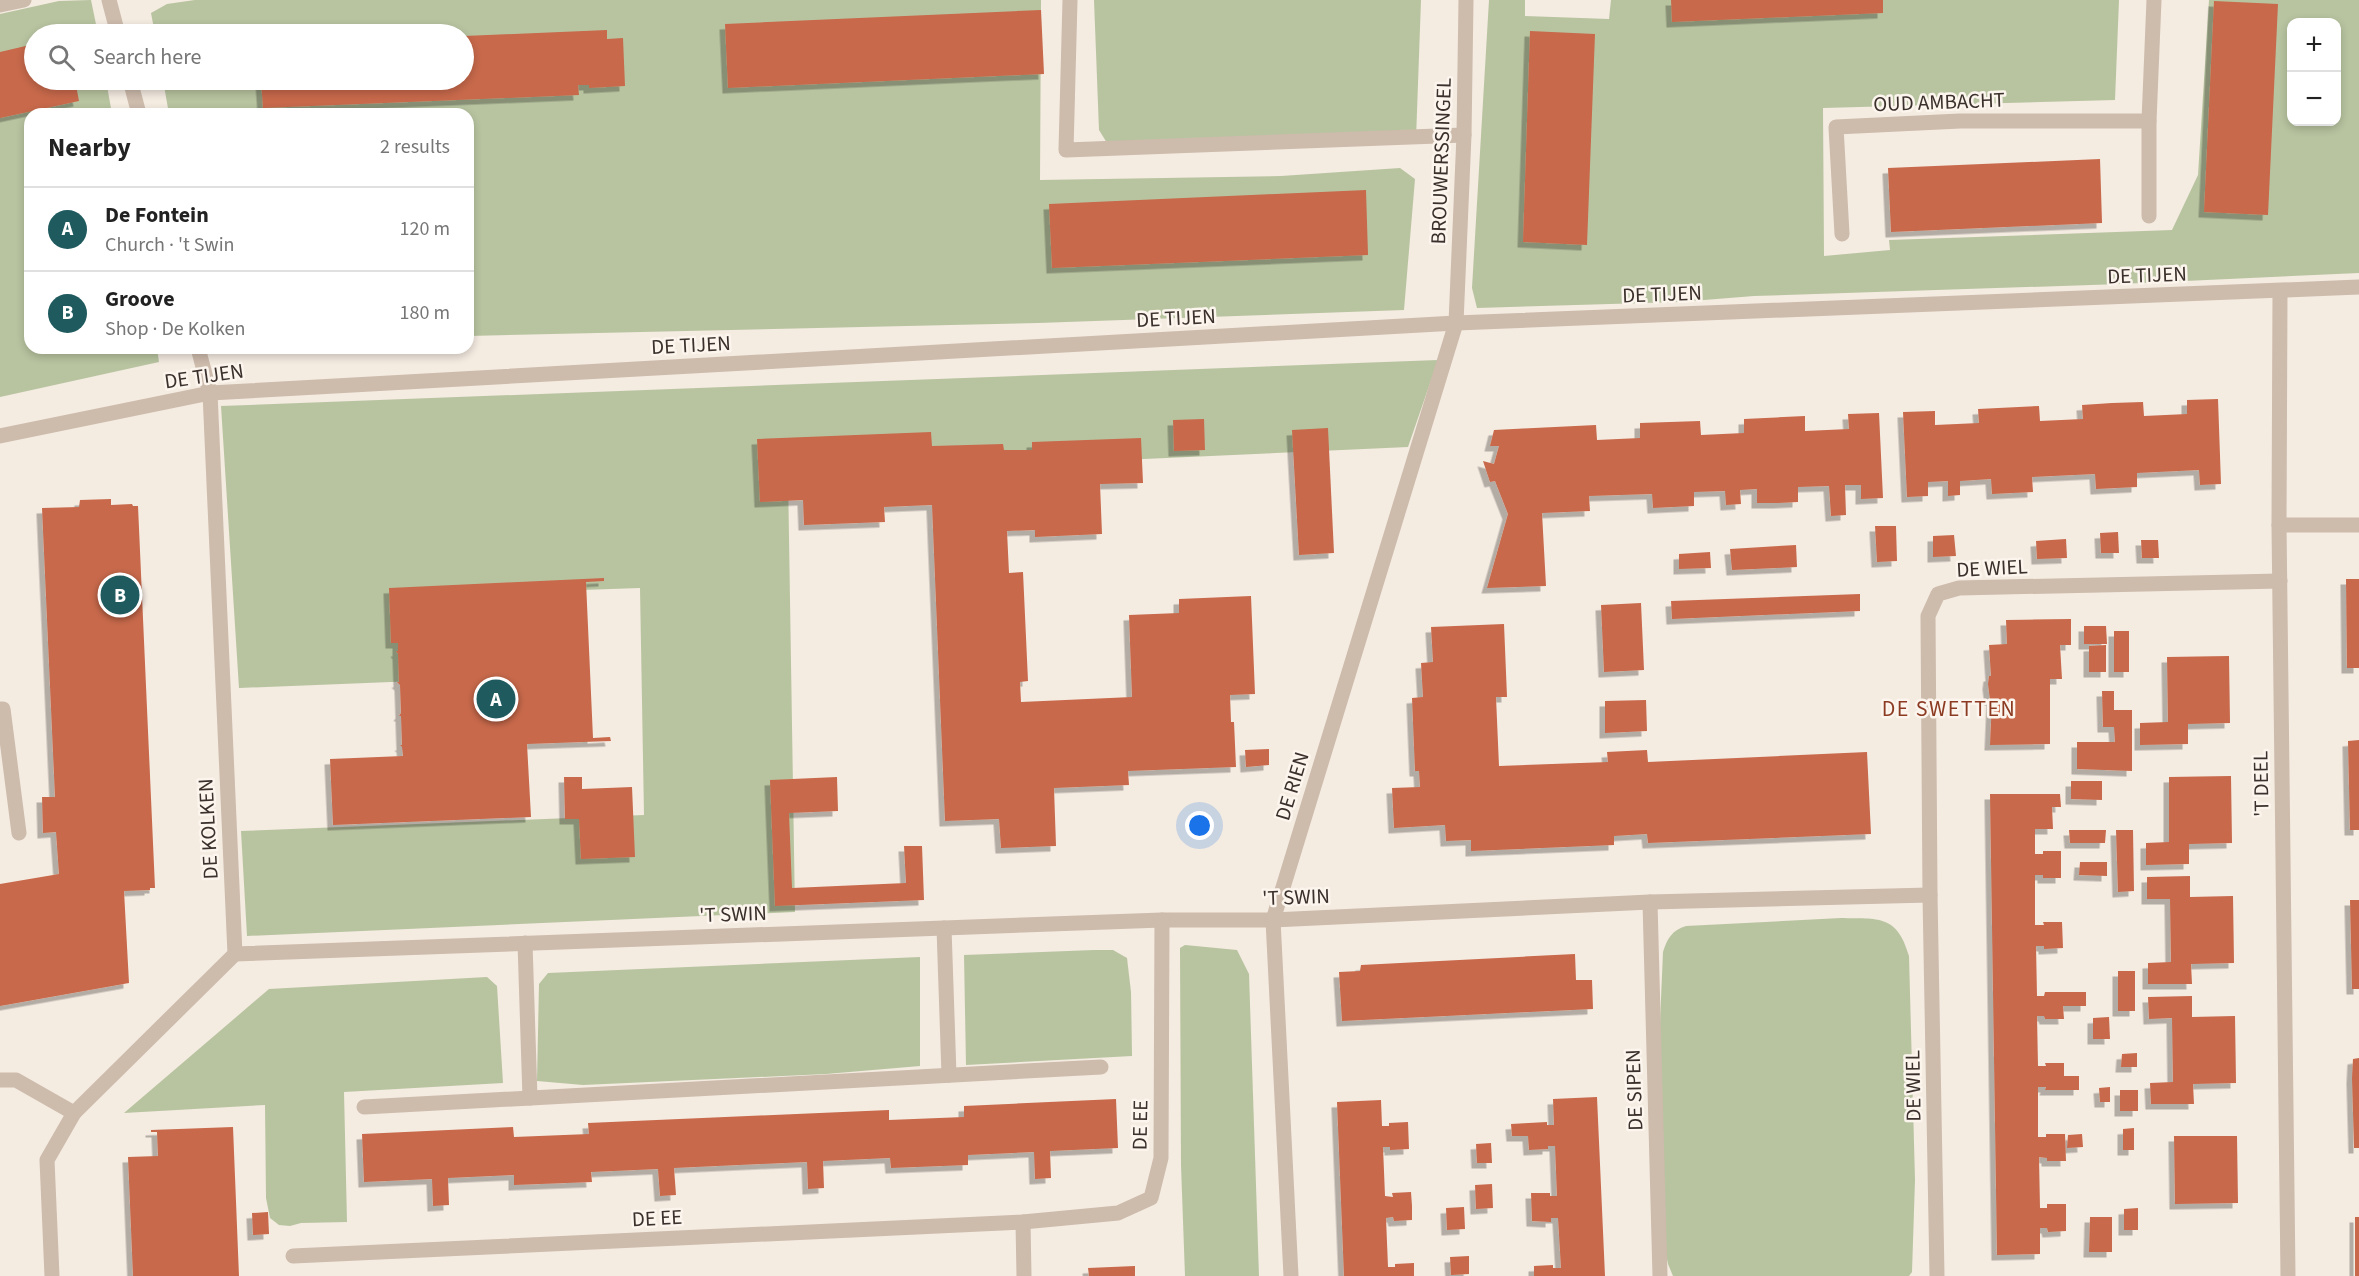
<!DOCTYPE html>
<html lang="en">
<head>
<meta charset="utf-8">
<style>
	body { margin:0; font-family:"Source Sans 3",sans-serif; background:#f2f2f2; color:#222 }
	.controls { position:absolute; right:18px; top:18px; display:grid; overflow:hidden; border-radius:12px; box-shadow:0 3px 9px #0003 }
	.controls button { width:54px; height:54px; display:grid; place-items:center; padding:0; border:0; border-bottom:2px solid #e0e0e0; background:#fff; color:#222; font:30px sans-serif }
	.you { position:absolute; left:1200px; top:826px; width:21px; height:21px; margin:-15px; border:4px solid #fff; border-radius:50%; background:#1a73e8; box-shadow:0 0 0 9px #1a73e833 }
	.badge { display:grid; place-items:center; width:39px; height:39px; border-radius:50%; background:#1f5a5e; color:#fff; font-size:20px; font-weight:700 }
	.pin { position:absolute; translate:-50% -50%; border:3px solid #fff; box-shadow:0 2px 6px #0006 }
	.list { margin:0; padding:0; list-style:none }
	h2 { display:flex; justify-content:space-between; align-items:center; height:78px; margin:0; padding:0 24px; font-size:26px }
	h2 small { font-size:20px; font-weight:400; color:#767676 }
	.list li { display:grid; grid-template-columns:39px 1fr auto; gap:18px; align-items:center; box-sizing:border-box; height:84px; padding:0 24px; border-top:2px solid #e0e0e0 }
	.list b { display:block; font-size:22px; white-space:nowrap }
	.list p { margin:0; font-size:20px; white-space:nowrap; color:#767676 }
	.list em { font-size:20px; font-style:normal; color:#767676 }
	.icon { flex:none; width:33px; height:33px; fill:none; stroke:currentColor; stroke-width:2; stroke-linecap:round; stroke-linejoin:round }
	.map { position:relative; flex:none; width:2359px; height:1276px; overflow:hidden }
	.search { position:absolute; background:#fff; box-shadow:0 3px 9px #0003; left:24px; top:24px; width:450px; height:66px; display:flex; align-items:center; gap:15px; box-sizing:border-box; padding:0 21px; border-radius:33px; color:#767676; font-size:22px }
	.panel { position:absolute; background:#fff; box-shadow:0 3px 9px #0003; left:24px; top:108px; width:450px; height:246px; border-radius:18px }
	.map>svg:first-child { display:block }
	.green { fill:#b8c4a0; fill-rule:evenodd }
	.building { fill:#c8694b; filter:url(#shadow) }
	.lines { fill:none; stroke-linecap:round; stroke-linejoin:round }
	.minor { stroke:#cdbbac; stroke-width:15 }
	.labels { text-anchor:middle; stroke-width:5; stroke-linejoin:round; paint-order:stroke }
	.street-label { font-size:21px; fill:#3b302b; stroke:#fbf5ee }
	.neighbourhood-label { font-size:22px; letter-spacing:1.5px; fill:#8c3b22; stroke:#fbf5ee }
</style>
</head>
<body>
<div class="map">
<svg width="2359" height="1276" viewBox="0 0 2359 1276">
	<defs>
		<filter id="shadow"><feDropShadow dx="-5.5" dy="5.5" stdDeviation="0" flood-color="#0004"/></filter>
	</defs>
	<rect width="100%" height="100%" fill="#f4ebe1"/>
	<g class="green">
		<polygon points="91,0 98,34 34,34 34,80 106,80 112,114 30,114 30,348 157,348 159,362 0,397 0,14 59,1"/>
		<polygon points="195,0 1041,0 1040,180 1281,176 1400,168 1415,179 1404,310 1038,323 468,336 468,114 169,114 163,80 464,80 464,34 155,34 151,13 167,4"/>
		<polygon points="1094,0 1421,0 1416,139 1107,143 1099,130"/>
		<path d="M1489,0H1525V16L1609,19L1611,0H2119L2115,100L1823,108L1824,256L1890,250L1889,240L2172,230L2198,175L2209,0H2359V273L2120,284L1754,296L1679,302L1477,308L1472,288ZM2292,22H2336V122H2292Z"/>
		<polygon points="1438,360 1408,447 788,475 795,912 247,936 241,831 644,815 640,588 439,595 441,680 239,688 221,406"/>
		<path d="M1841,918C1878,919 1897,914 1909,956L1915,1180L1912,1272L1909,1276H1673L1668,1264L1663,1240L1657,1093L1663,952C1667,939 1672,930 1686,926Z"/>
		<polygon points="1185,945 1237,950 1249,974 1259,1276 1185,1276 1181,1165 1180,948"/>
		<polygon points="1094,950 1113,950 1127,958 1131,992 1132,1056 966,1065 964,955"/>
		<polygon points="920,957 920,1066 826,1074 583,1085 537,1081 539,984 548,973"/>
		<polygon points="487,977 497,986 503,1083 344,1092 347,1222 301,1223 290,1226 279,1225 270,1218 266,1198 265,1105 124,1113 269,989"/>
	</g>
	<g class="building">
		<polygon points="1671,0 1883,0 1883,13 1672,22"/>
		<polygon points="2214,1 2278,4 2268,215 2204,212"/>
		<polygon points="1041,10 1044,74 728,88 725,24"/>
		<polygon points="607,30 607,39 623,38 625,86 589,88 589,85 578,85 579,95 263,108 261,80 464,80 464,36"/>
		<polygon points="1530,31 1595,34 1587,245 1523,242"/>
		<polygon points="34,44 34,80 75,80 79,101 0,118 0,52"/>
		<polygon points="2100,159 2102,223 1891,232 1888,168"/>
		<polygon points="1366,190 1368,255 1052,268 1049,204"/>
		<polygon points="2218,399 2221,484 2200,485 2199,470 2137,473 2137,487 2096,489 2095,474 2032,477 2033,492 1992,494 1991,479 1960,481 1960,495 1948,496 1948,481 1928,482 1928,496 1907,497 1903,412 1935,411 1935,425 1979,423 1978,409 2039,406 2040,421 2083,419 2082,405 2112,403 2143,402 2144,416 2187,414 2187,400"/>
		<polygon points="1879,413 1883,498 1861,499 1861,485 1845,485 1846,515 1831,516 1829,486 1798,487 1798,502 1778,503 1757,503 1757,489 1740,490 1741,504 1726,505 1725,491 1694,492 1694,506 1673,507 1653,508 1652,494 1589,496 1590,511 1542,513 1546,586 1487,588 1508,514 1495,481 1490,482 1483,461 1494,464 1499,446 1490,446 1494,430 1596,425 1597,440 1640,438 1640,423 1700,421 1701,435 1744,433 1744,419 1805,416 1805,431 1849,429 1848,414"/>
		<polygon points="1204,419 1205,450 1174,451 1173,420"/>
		<polygon points="1328,428 1334,553 1299,555 1292,430"/>
		<polygon points="931,432 932,446 1003,444 1004,450 1032,450 1032,442 1141,438 1143,483 1100,484 1102,534 1035,537 1035,530 1007,531 1009,573 1023,572 1028,681 1020,682 1021,702 1132,697 1129,615 1179,613 1179,599 1251,596 1255,694 1230,695 1231,722 1234,722 1236,767 1128,771 1129,785 1054,788 1056,846 1001,848 999,819 945,821 932,505 884,507 885,522 804,525 803,500 760,502 757,439"/>
		<polygon points="111,499 111,505 132,504 133,506 138,506 155,888 150,888 150,890 124,891 129,983 0,1006 0,884 59,874 56,832 43,833 42,797 55,797 42,508 79,507 80,500"/>
		<polygon points="1875,526 1896,526 1897,561 1877,562"/>
		<polygon points="2118,532 2119,553 2101,553 2100,533"/>
		<polygon points="1954,535 1956,556 1933,557 1933,536"/>
		<polygon points="2066,539 2067,558 2037,559 2036,541"/>
		<polygon points="2141,540 2158,540 2159,558 2142,558"/>
		<polygon points="1796,545 1797,567 1732,570 1730,549"/>
		<polygon points="1710,552 1711,568 1679,569 1679,554"/>
		<polygon points="604,578 604,581 586,582 593,738 610,737 611,741 527,744 531,817 333,825 330,759 403,756 402,747 400,745 402,745 401,716 399,716 401,713 400,685 397,682 399,682 398,654 396,651 398,651 398,643 391,643 389,588"/>
		<polygon points="2346,579 2359,579 2359,668 2347,668"/>
		<polygon points="1860,594 1860,611 1672,619 1671,601"/>
		<polygon points="1641,603 1644,670 1604,672 1601,605"/>
		<polygon points="2071,619 2071,645 2060,645 2062,679 2050,679 2050,744 1990,745 1992,700 1990,700 1988,684 1989,676 1991,676 1989,645 2007,644 2006,620"/>
		<polygon points="1504,624 1507,697 1496,697 1499,766 1608,762 1607,752 1647,750 1648,762 1867,752 1871,834 1648,843 1647,834 1614,836 1614,845 1471,851 1471,840 1446,841 1445,825 1394,828 1392,788 1420,787 1419,771 1415,771 1412,698 1423,697 1421,663 1433,662 1431,627"/>
		<polygon points="2084,626 2106,626 2107,644 2084,644"/>
		<rect x="2114" y="631" width="15" height="41"/>
		<polygon points="2106,645 2106,672 2089,672 2089,646"/>
		<polygon points="2229,656 2230,723 2188,724 2188,744 2140,745 2140,723 2168,722 2167,657"/>
		<polygon points="2102,691 2114,691 2114,710 2132,710 2132,771 2077,769 2077,742 2115,742 2114,727 2103,727"/>
		<polygon points="1646,700 1647,731 1605,733 1605,701"/>
		<polygon points="2359,740 2359,830 2350,830 2348,741"/>
		<polygon points="1269,749 1269,765 1246,767 1245,750"/>
		<polygon points="2231,776 2232,843 2189,844 2189,864 2146,865 2146,843 2169,842 2169,777"/>
		<polygon points="564,777 582,777 582,789 632,787 635,857 581,859 579,819 565,819"/>
		<polygon points="837,777 838,811 789,813 792,888 906,883 904,846 922,846 924,900 775,906 770,780"/>
		<polygon points="2071,781 2102,781 2102,800 2071,799"/>
		<polygon points="1990,794 2060,794 2061,807 2052,807 2053,829 2035,829 2035,854 2043,854 2043,851 2061,851 2061,878 2043,878 2043,875 2035,875 2035,925 2044,925 2043,922 2062,922 2063,948 2044,949 2044,946 2036,946 2037,996 2044,996 2045,992 2086,992 2086,1006 2063,1006 2064,1019 2045,1019 2044,1016 2037,1016 2038,1066 2046,1066 2045,1063 2064,1063 2064,1076 2079,1076 2079,1090 2045,1090 2046,1087 2038,1087 2038,1137 2046,1137 2046,1134 2065,1134 2066,1161 2047,1161 2047,1158 2039,1157 2040,1208 2047,1208 2047,1204 2066,1204 2066,1231 2048,1232 2047,1228 2040,1228 2040,1254 1997,1255"/>
		<polygon points="2069,830 2106,830 2105,843 2070,843"/>
		<polygon points="2116,830 2133,830 2134,891 2118,892"/>
		<polygon points="2080,862 2107,862 2107,876 2079,875"/>
		<polygon points="2190,876 2190,897 2233,896 2234,963 2191,964 2192,984 2148,984 2148,963 2171,962 2170,899 2147,899 2147,877"/>
		<polygon points="2350,900 2359,900 2359,989 2352,989"/>
		<polygon points="1575,954 1576,980 1592,980 1593,1009 1342,1021 1339,972 1360,971 1361,965"/>
		<rect x="2118" y="971" width="17" height="40"/>
		<polygon points="2192,996 2192,1017 2235,1016 2236,1083 2193,1084 2194,1104 2151,1104 2150,1083 2173,1082 2172,1018 2149,1019 2148,997"/>
		<polygon points="2109,1017 2110,1039 2093,1039 2093,1018"/>
		<polygon points="2137,1053 2137,1067 2121,1067 2122,1054"/>
		<polygon points="2359,1058 2359,1148 2354,1148 2352,1078 2353,1059"/>
		<polygon points="2110,1087 2110,1102 2100,1102 2099,1088"/>
		<rect x="2120" y="1090" width="18" height="21"/>
		<polygon points="1597,1097 1605,1276 1534,1276 1534,1266 1553,1265 1553,1268 1561,1268 1558,1218 1551,1218 1551,1222 1532,1221 1531,1193 1550,1193 1550,1196 1557,1196 1555,1146 1548,1146 1548,1149 1529,1150 1528,1136 1512,1136 1511,1124 1547,1122 1547,1125 1554,1125 1553,1099"/>
		<polygon points="1116,1099 1118,1148 1050,1151 1051,1178 1035,1179 1034,1152 968,1155 968,1165 891,1168 890,1158 823,1161 824,1188 808,1189 807,1162 674,1168 676,1195 660,1196 658,1169 591,1172 592,1182 514,1185 514,1175 448,1178 449,1205 433,1206 432,1179 364,1182 362,1134 513,1127 514,1137 589,1134 588,1123 889,1110 889,1120 964,1117 964,1106"/>
		<polygon points="1381,1100 1382,1126 1389,1126 1389,1123 1408,1122 1409,1149 1390,1150 1390,1147 1383,1147 1385,1196 1393,1197 1392,1193 1411,1192 1412,1206 1412,1220 1394,1221 1393,1217 1386,1218 1388,1267 1395,1267 1395,1264 1414,1263 1414,1276 1344,1276 1337,1102"/>
		<polygon points="233,1127 239,1276 133,1276 128,1157 158,1156 157,1132 151,1132 151,1130"/>
		<polygon points="2134,1128 2134,1150 2123,1150 2123,1129"/>
		<polygon points="2082,1134 2083,1147 2067,1148 2068,1135"/>
		<polygon points="2174,1136 2237,1136 2238,1203 2175,1204"/>
		<polygon points="1491,1143 1492,1163 1477,1163 1476,1144"/>
		<polygon points="1492,1184 1493,1208 1476,1209 1475,1185"/>
		<polygon points="1464,1207 1465,1229 1447,1230 1446,1208"/>
		<polygon points="2138,1208 2138,1230 2124,1230 2124,1209"/>
		<polygon points="268,1212 269,1234 253,1235 252,1213"/>
		<polygon points="2090,1217 2112,1217 2112,1252 2089,1252"/>
		<rect x="2355" y="1217" width="4" height="59"/>
		<polygon points="1469,1256 1469,1274 1451,1275 1450,1257"/>
		<polygon points="1135,1266 1135,1276 1089,1276 1088,1268"/>
	</g>
	<g class="lines">
		<g class="minor">
			<polyline points="109,0 118,34"/>
			<polyline points="1070,0 1066,150 1464,135"/>
			<polyline points="0,5 24,0"/>
			<polyline points="130,80 139,114"/>
			<polyline points="2149,121 2149,216"/>
			<polyline points="1842,234 1836,127 1960,121 2149,121 2154,0"/>
			<polyline points="2280,291 2279,525 2288,1276"/>
			<polyline points="0,436 210,393 1456,323 2359,287"/>
			<polyline points="2279,525 2359,525"/>
			<polyline points="0,709 3,709 19,833"/>
			<polyline points="1650,902 1660,1276"/>
			<polyline points="944,928 949,1075"/>
			<polyline points="525,943 530,1098"/>
			<polyline points="235,954 1162,920 1273,920 1650,902 1930,895"/>
			<polyline points="0,1080 16,1080 74,1113 235,954 210,393 198,348"/>
			<polyline points="364,1107 1101,1067"/>
			<polyline points="1023,1222 1024,1276"/>
			<polyline points="293,1256 1023,1222 1118,1213 1151,1198 1161,1158 1162,920"/>
			<polyline points="52,1276 47,1160 74,1113"/>
			<polyline points="1291,1276 1273,920 1456,323 1464,135 1466,0"/>
			<polyline points="1937,1276 1930,895 1928,616 1938,594 1959,588 2280,581"/>
		</g>
	</g>
	<g class="labels">
		<g class="street-label">
			<text transform="translate(1939 102) rotate(-2)" y="7">OUD AMBACHT</text>
			<text transform="translate(1441 161) rotate(-88)" y="7">BROUWERSSINGEL</text>
			<text transform="translate(2147 275) rotate(-2)" y="7">DE TIJEN</text>
			<text transform="translate(1662 294) rotate(-2)" y="7">DE TIJEN</text>
			<text transform="translate(1176 318) rotate(-3)" y="7">DE TIJEN</text>
			<text transform="translate(691 345) rotate(-3)" y="7">DE TIJEN</text>
			<text transform="translate(204 376) rotate(-8)" y="7">DE TIJEN</text>
			<text transform="translate(1992 568) rotate(-3)" y="7">DE WIEL</text>
			<text transform="translate(2261 784) rotate(-91)" y="7">'T DEEL</text>
			<text transform="translate(1292 786) rotate(-73)" y="7">DE RIEN</text>
			<text transform="translate(208 829) rotate(-93)" y="7">DE KOLKEN</text>
			<text transform="translate(1296 897) rotate(-2)" y="7">'T SWIN</text>
			<text transform="translate(733 914) rotate(-2)" y="7">'T SWIN</text>
			<text transform="translate(1913 1086) rotate(-91)" y="7">DE WIEL</text>
			<text transform="translate(1634 1090) rotate(-92)" y="7">DE SIPEN</text>
			<text transform="translate(1140 1125) rotate(-89)" y="7">DE EE</text>
			<text transform="translate(657 1218) rotate(-3)" y="7">DE EE</text>
		</g>
		<g class="neighbourhood-label">
			<text x="1949" y="716">DE SWETTEN</text>
		</g>
	</g>
</svg>
<div class="controls">
<button>+</button>
<button>−</button>
</div>
<div class="you"></div>
<div class="pin badge" style="left:496px;top:699px">A</div>
<div class="pin badge" style="left:120px;top:595px">B</div>
<div class="search"><svg class="icon" aria-label="search" viewBox="0 0 24 24"><circle cx="10" cy="10" r="6"/><path d="M15 15l6 6"/></svg>Search here</div>
<section class="panel">
<h2>Nearby<small>2 results</small></h2>
<ul class="list">
<li><span class="badge">A</span><div><b>De Fontein</b><p>Church · 't Swin</p></div><em>120 m</em></li>
<li><span class="badge">B</span><div><b>Groove</b><p>Shop · De Kolken</p></div><em>180 m</em></li>
</ul>
</section>
</div>
</body>
</html>
